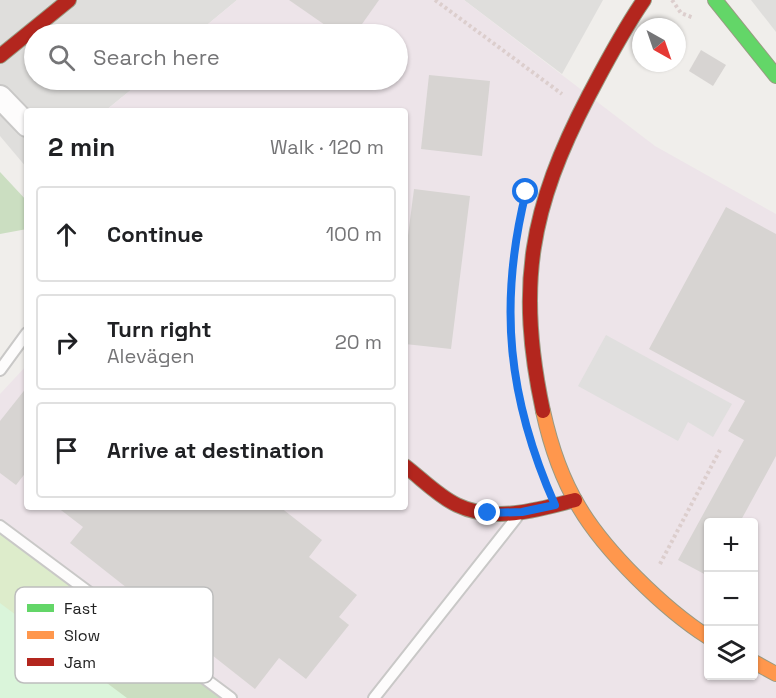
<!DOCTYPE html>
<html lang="en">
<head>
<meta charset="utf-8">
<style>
	body { margin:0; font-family:"Space Grotesk",sans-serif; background:#f6f6f6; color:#202124 }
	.controls { position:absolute; right:18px; bottom:18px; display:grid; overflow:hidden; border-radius:6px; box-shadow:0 2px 4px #0004 }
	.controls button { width:54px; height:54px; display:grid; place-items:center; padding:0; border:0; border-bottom:2px solid #e0e0e0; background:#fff; color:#202124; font:30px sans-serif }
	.compass { position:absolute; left:632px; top:18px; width:54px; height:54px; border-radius:50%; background:#fff; box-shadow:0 2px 4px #0004; rotate:140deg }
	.stop { position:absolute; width:18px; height:18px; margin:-14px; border:4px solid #1a73e8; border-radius:50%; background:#fff }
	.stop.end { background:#1a73e8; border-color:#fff; box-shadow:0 2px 6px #0008 }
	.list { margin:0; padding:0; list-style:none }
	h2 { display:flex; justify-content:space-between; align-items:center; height:78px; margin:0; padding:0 24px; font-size:26px }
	h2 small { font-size:20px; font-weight:400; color:#757577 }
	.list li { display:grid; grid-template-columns:39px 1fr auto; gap:18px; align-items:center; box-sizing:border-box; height:96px; margin:0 12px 12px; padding:0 12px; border:2px solid #e0e0e0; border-radius:6px }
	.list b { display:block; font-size:22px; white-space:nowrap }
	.list p { margin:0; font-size:20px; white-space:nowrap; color:#757577 }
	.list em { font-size:20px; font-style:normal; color:#757577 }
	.icon { flex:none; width:33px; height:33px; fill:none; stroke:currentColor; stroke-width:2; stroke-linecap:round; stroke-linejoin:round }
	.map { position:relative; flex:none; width:776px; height:698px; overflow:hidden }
	.search { position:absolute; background:#fff; box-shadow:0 2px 4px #0004; left:24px; top:24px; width:384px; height:66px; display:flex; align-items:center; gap:15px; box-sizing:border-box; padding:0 21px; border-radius:33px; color:#757577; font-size:22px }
	.panel { position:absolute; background:#fff; box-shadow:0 2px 4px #0004; left:24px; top:108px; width:384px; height:402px; border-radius:6px }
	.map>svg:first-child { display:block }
	.residential { fill:#dfdedc }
	.industrial { fill:#ede4e9; fill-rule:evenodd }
	.grass { fill:#ddeccb }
	.forest { fill:#cbdec1 }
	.park { fill:#daf5da }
	.parking { fill:#e0dfde }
	.building { fill:#d7d4d2 }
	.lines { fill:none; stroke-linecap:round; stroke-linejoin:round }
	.lane-casing { stroke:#c9c8c7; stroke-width:14 }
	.street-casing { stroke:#c9c8c7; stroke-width:26 }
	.fast-casing { stroke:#999a82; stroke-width:16 }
	.slow-casing { stroke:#999a82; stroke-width:16 }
	.jam-casing { stroke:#999a82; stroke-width:16 }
	.path { stroke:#dccecd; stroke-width:4; stroke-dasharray:3 3; stroke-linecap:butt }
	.lane { stroke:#fdfcfc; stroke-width:10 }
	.street { stroke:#fdfcfc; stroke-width:22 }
	.fast { stroke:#63d668; stroke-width:14 }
	.slow { stroke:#ff974d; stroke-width:14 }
	.jam { stroke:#b3261e; stroke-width:14 }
	.route { stroke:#1a73e8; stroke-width:8 }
	.key { fill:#fff; stroke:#bdbdbd; stroke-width:1.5 }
	.key-label { font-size:16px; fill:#222 }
</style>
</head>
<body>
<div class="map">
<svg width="776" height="698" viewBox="0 0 776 698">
	<rect width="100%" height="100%" fill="#f0eeeb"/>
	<g class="residential">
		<polygon points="0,0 237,0 196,34 34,34 34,80 143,80 105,111 27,111 27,168 0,136"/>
		<polygon points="464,0 603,0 562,74"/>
		<polygon points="751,0 776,0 776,32"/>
	</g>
	<path class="industrial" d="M237,0H464L655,146L776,214V698H231L0,526V394L27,365V507H405V111H105L143,80H398V34H196ZM708,522H754V676H708Z"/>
	<polygon class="grass" points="0,529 125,619 0,632"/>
	<g class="forest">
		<polygon points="0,172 27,201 27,229 0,234"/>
		<polygon points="125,619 231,698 0,698 0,632"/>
	</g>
	<polygon class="park" points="0,603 127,698 0,698"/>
	<polygon class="parking" points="606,335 732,404 713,437 688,422 678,441 578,386"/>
	<g class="building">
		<polygon points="289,0 379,0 355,34 338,34"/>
		<polygon points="701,50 726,65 713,86 689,71"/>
		<polygon points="429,75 490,81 482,156 421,149"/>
		<polygon points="414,189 470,196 451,349 405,344 405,259"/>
		<polygon points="726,207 776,234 776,456 740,522 708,522 708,576 678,560 744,440 728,431 745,401 649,349"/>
		<polygon points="27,387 27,471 16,485 0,473 0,421"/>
		<polygon points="57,507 280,507 322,540 309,557 357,595 339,617 349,625 306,679 279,658 255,689 70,543 83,527"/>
	</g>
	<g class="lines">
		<defs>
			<g id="lane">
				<polyline points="0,370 27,333"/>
				<polyline points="0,526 231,698"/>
				<polyline points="374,698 517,517"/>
			</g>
			<polyline id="street" points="0,97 27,125"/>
			<polyline id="fast" points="715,0 776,76"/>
			<g id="slow">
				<path d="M543,411C550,443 562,479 579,507C605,551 664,609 708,637"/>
				<polyline points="754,662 776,674"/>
			</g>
			<g id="jam">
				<polyline points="0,56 69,0"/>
				<path d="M543,411C516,286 530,208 589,95C606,63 623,30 644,0"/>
				<path d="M405,466C422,479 438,496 457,505C494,523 538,510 575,500"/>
			</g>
		</defs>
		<use href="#lane" class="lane-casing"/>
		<use href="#street" class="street-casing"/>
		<use href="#fast" class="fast-casing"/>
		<use href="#slow" class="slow-casing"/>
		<use href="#jam" class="jam-casing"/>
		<g class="path">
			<polyline points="435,0 562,94"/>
			<polyline points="672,0 681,13 694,18"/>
			<polyline points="660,564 720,450"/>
		</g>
		<use href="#lane" class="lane"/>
		<use href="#street" class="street"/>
		<use href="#fast" class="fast"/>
		<use href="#slow" class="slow"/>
		<use href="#jam" class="jam"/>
	</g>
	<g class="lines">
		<path class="route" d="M488,513L522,512L555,505C508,399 498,305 526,192"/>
	</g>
	<rect x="15" y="587" width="198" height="96" rx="9" class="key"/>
	<rect x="27" y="604" width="27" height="8" fill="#63d668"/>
	<rect x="27" y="631" width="27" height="8" fill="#ff974d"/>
	<rect x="27" y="658" width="27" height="8" fill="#b3261e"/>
	<g class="key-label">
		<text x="64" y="614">Fast</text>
		<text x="64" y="641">Slow</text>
		<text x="64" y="668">Jam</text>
	</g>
</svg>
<div class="controls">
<button>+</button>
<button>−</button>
<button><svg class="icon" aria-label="layers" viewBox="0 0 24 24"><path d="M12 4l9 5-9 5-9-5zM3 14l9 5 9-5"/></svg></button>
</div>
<svg class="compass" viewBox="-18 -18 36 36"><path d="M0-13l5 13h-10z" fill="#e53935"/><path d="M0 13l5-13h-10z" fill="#757577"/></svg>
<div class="stop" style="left:526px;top:192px"></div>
<div class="stop end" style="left:488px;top:513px"></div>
<div class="search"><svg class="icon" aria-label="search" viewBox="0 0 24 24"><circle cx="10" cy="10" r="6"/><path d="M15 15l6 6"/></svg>Search here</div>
<section class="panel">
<h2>2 min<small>Walk · 120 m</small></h2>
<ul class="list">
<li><svg class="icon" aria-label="ahead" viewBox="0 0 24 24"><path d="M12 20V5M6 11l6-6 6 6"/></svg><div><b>Continue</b></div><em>100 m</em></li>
<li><svg class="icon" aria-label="right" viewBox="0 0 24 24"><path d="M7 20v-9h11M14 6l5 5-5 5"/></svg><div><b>Turn right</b><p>Alevägen</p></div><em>20 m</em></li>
<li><svg class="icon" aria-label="arrive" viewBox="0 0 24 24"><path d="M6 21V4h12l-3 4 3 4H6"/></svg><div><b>Arrive at destination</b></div></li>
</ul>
</section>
</div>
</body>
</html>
